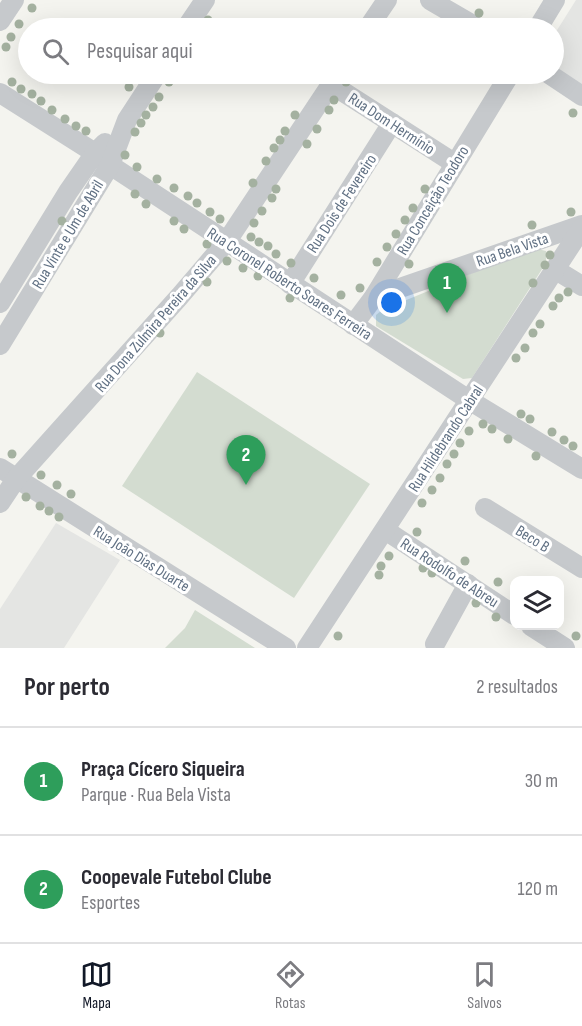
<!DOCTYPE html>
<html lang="pt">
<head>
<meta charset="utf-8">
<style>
	body { margin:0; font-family:"Sofia Sans Condensed",sans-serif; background:#f7f7f7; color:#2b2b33 }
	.controls { position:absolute; right:18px; bottom:18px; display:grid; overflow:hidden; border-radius:12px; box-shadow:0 6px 24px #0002 }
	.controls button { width:54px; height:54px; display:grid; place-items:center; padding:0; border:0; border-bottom:2px solid #e1e1e2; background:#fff; color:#2b2b33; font:30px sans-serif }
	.you { position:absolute; left:392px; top:303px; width:21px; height:21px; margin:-15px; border:4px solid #fff; border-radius:50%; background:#1a73e8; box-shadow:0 0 0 9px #1a73e833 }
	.badge { display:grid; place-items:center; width:39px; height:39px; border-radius:50%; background:#111827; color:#fff; font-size:20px; font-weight:700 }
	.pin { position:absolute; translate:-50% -50px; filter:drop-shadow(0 2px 3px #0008) }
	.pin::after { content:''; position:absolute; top:32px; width:21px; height:18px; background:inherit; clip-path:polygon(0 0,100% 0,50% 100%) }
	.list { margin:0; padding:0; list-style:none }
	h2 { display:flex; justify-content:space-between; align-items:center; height:78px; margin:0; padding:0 24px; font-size:26px }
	h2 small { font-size:20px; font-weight:400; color:#7c7c81 }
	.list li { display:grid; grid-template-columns:39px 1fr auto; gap:18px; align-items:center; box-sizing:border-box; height:108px; padding:0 24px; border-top:2px solid #e1e1e2 }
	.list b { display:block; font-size:22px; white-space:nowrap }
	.list p { margin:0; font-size:20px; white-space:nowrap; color:#7c7c81 }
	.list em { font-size:20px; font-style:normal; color:#7c7c81 }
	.icon { flex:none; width:33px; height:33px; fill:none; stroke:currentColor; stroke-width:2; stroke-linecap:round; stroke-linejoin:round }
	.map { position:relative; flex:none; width:582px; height:648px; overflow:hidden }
	.search { position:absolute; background:#fff; box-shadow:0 6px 24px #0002; left:18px; right:18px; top:18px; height:66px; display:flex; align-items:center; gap:15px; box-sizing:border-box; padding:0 21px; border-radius:33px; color:#7c7c81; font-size:22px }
	.sheet { height:294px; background:#fff }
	nav { display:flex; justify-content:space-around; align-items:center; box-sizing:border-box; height:84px; border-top:2px solid #e1e1e2; background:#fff; font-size:16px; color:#7c7c81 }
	nav a { display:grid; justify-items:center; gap:3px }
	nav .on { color:#111827 }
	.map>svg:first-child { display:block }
	.built { fill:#e4e5e3 }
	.green { fill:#d3dcd0 }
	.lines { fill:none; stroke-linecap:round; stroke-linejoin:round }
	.minor { stroke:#c6c9cc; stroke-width:20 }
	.tree { fill:#a4b1a0 }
	.labels { text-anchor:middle; stroke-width:6; stroke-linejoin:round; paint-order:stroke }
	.street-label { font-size:16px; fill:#607083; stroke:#fff }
</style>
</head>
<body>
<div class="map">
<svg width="582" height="648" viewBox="0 0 582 648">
	<rect width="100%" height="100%" fill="#f4f4ef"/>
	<g class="built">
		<polygon points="576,0 582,0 582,85 554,69 554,35"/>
		<polygon points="56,523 120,560 64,648 0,648 0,609"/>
	</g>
	<g class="green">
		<polygon points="533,248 546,251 546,263 472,378 463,379 376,326 376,315 382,310"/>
		<polygon points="197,372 370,484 294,598 122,486"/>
		<polygon points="195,610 255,648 165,648 185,628"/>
	</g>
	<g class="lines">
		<g class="minor">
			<polyline points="430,0 478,28"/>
			<polyline points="0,21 14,0"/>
			<polyline points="186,28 205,0"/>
			<polyline points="368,28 387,0"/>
			<polyline points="538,28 555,0"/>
			<polyline points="549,74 582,96"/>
			<polyline points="331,84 454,163"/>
			<polyline points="0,93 95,153 110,165 469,400 582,469"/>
			<polyline points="556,270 582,286"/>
			<polyline points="290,284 392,123"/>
			<polyline points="374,297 582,225"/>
			<polyline points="0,303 68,192 95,153 105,143"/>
			<polyline points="353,325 374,297 510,74"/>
			<polyline points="0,345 110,165 127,120 157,74"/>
			<polyline points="0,468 286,648"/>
			<polyline points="0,503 16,479 180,296 227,241 338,74"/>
			<polyline points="485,508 582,568"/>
			<polyline points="385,530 514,615"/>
			<polyline points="531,626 565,648"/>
			<polyline points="435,644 468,584"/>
			<polyline points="307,648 582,228"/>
		</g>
	</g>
	<g class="tree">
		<circle cx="32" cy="8" r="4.5"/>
		<circle cx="479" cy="13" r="4.5"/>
		<circle cx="208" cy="20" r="4.5"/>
		<circle cx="19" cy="24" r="4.5"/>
		<circle cx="11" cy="37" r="4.5"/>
		<circle cx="6" cy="47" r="4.5"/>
		<circle cx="12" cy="82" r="4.5"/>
		<circle cx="169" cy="82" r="4.5"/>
		<circle cx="346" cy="82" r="4.5"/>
		<circle cx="129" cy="87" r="4.5"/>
		<circle cx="21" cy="89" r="4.5"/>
		<circle cx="32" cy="94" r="4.5"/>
		<circle cx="159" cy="97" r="4.5"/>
		<circle cx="334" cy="100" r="4.5"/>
		<circle cx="41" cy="101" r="4.5"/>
		<circle cx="153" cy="107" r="4.5"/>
		<circle cx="52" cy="110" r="4.5"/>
		<circle cx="329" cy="110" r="4.5"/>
		<circle cx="573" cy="113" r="4.5"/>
		<circle cx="146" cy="115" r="4.5"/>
		<circle cx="295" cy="115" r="4.5"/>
		<circle cx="65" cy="119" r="4.5"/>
		<circle cx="141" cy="123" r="4.5"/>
		<circle cx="76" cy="126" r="4.5"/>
		<circle cx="317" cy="129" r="4.5"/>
		<circle cx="86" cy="131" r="4.5"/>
		<circle cx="285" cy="131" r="4.5"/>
		<circle cx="135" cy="132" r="4.5"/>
		<circle cx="280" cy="140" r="4.5"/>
		<circle cx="307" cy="144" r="4.5"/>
		<circle cx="274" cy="148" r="4.5"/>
		<circle cx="125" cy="155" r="4.5"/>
		<circle cx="266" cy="161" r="4.5"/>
		<circle cx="137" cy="167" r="4.5"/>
		<circle cx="157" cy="179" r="4.5"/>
		<circle cx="253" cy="183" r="4.5"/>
		<circle cx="174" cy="188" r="4.5"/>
		<circle cx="276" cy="189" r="4.5"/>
		<circle cx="425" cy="189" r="4.5"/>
		<circle cx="135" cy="194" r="4.5"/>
		<circle cx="188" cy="196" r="4.5"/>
		<circle cx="272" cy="198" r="4.5"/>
		<circle cx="197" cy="203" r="4.5"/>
		<circle cx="146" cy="204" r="4.5"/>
		<circle cx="413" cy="208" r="4.5"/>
		<circle cx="262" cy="211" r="4.5"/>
		<circle cx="210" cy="212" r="4.5"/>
		<circle cx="571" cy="212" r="4.5"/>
		<circle cx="220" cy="219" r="4.5"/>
		<circle cx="405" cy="220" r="4.5"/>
		<circle cx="62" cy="221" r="4.5"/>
		<circle cx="174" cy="221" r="4.5"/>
		<circle cx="254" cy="223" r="4.5"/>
		<circle cx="532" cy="225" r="4.5"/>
		<circle cx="184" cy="229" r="4.5"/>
		<circle cx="396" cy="234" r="4.5"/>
		<circle cx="251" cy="237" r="4.5"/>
		<circle cx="259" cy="242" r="4.5"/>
		<circle cx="207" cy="244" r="4.5"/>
		<circle cx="268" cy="246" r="4.5"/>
		<circle cx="387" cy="247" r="4.5"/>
		<circle cx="276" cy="254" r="4.5"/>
		<circle cx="550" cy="255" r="4.5"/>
		<circle cx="227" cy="261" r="4.5"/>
		<circle cx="377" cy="262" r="4.5"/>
		<circle cx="291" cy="263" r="4.5"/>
		<circle cx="409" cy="264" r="4.5"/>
		<circle cx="545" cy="265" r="4.5"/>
		<circle cx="243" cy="268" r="4.5"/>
		<circle cx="258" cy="276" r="4.5"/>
		<circle cx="314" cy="278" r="4.5"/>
		<circle cx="207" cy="282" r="4.5"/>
		<circle cx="533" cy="283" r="4.5"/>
		<circle cx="360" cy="288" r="4.5"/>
		<circle cx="568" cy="292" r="4.5"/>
		<circle cx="341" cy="295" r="4.5"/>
		<circle cx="290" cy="298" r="4.5"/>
		<circle cx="559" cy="298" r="4.5"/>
		<circle cx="553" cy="306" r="4.5"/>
		<circle cx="540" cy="324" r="4.5"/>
		<circle cx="160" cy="333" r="4.5"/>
		<circle cx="533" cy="333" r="4.5"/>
		<circle cx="525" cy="348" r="4.5"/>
		<circle cx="516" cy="358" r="4.5"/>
		<circle cx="521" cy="414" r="4.5"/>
		<circle cx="530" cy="419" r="4.5"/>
		<circle cx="483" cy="424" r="4.5"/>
		<circle cx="492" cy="429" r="4.5"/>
		<circle cx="469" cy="431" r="4.5"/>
		<circle cx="552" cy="432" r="4.5"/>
		<circle cx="508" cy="439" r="4.5"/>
		<circle cx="564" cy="440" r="4.5"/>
		<circle cx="460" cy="443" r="4.5"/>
		<circle cx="573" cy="446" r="4.5"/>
		<circle cx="12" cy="454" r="4.5"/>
		<circle cx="454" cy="454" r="4.5"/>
		<circle cx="536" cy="456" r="4.5"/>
		<circle cx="447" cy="464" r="4.5"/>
		<circle cx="41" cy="475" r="4.5"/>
		<circle cx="440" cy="478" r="4.5"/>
		<circle cx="57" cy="485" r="4.5"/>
		<circle cx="432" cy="490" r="4.5"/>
		<circle cx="71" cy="494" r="4.5"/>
		<circle cx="26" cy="497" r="4.5"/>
		<circle cx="422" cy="503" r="4.5"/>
		<circle cx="40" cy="506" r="4.5"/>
		<circle cx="49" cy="511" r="4.5"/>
		<circle cx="59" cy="517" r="4.5"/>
		<circle cx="417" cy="532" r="4.5"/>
		<circle cx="389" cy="556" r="4.5"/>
		<circle cx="465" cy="561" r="4.5"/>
		<circle cx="381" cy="566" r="4.5"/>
		<circle cx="423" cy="568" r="4.5"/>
		<circle cx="432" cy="573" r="4.5"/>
		<circle cx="379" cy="575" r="4.5"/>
		<circle cx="498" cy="582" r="4.5"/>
		<circle cx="476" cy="603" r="4.5"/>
		<circle cx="496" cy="617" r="4.5"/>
		<circle cx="338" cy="636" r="4.5"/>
		<circle cx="576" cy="636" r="4.5"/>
	</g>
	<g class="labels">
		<g class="street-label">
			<text transform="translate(392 123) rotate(33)" y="6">Rua Dom Hermínio</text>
			<text transform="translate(432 200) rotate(-59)" y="6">Rua Conceição Teodoro</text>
			<text transform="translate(341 203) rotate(-57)" y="6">Rua Dois de Fevereiro</text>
			<text transform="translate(67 234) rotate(-59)" y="6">Rua Vinte e Um de Abril</text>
			<text transform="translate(512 249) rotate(-19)" y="6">Rua Bela Vista</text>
			<text transform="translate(290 283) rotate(33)" y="6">Rua Coronel Roberto Soares Ferreira</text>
			<text transform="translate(155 323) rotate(-49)" y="6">Rua Dona Zulmira Pereira da Silva</text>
			<text transform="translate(445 438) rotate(-57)" y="6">Rua Hildebrando Cabral</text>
			<text transform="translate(533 538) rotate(32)" y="6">Beco B</text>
			<text transform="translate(142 558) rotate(32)" y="6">Rua João Dias Duarte</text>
			<text transform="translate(450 572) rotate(33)" y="6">Rua Rodolfo de Abreu</text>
		</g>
	</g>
</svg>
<div class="controls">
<button><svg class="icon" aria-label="layers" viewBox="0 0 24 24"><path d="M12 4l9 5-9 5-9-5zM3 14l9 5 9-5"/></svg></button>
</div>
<div class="you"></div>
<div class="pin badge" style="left:447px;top:313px;background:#2e9e5b">1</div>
<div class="pin badge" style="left:246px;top:485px;background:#2e9e5b">2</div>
<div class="search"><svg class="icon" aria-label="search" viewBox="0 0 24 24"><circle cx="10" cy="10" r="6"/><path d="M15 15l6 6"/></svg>Pesquisar aqui</div>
</div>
<section class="sheet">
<h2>Por perto<small>2 resultados</small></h2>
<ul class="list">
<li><span class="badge" style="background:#2e9e5b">1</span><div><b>Praça Cícero Siqueira</b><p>Parque · Rua Bela Vista</p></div><em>30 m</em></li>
<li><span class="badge" style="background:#2e9e5b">2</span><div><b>Coopevale Futebol Clube</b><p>Esportes</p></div><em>120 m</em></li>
</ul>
</section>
<nav>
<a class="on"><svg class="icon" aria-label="map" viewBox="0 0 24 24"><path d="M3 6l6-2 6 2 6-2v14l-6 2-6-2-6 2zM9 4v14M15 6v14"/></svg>Mapa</a>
<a><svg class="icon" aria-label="directions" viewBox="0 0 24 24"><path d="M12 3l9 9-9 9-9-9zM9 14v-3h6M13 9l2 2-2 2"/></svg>Rotas</a>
<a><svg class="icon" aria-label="saved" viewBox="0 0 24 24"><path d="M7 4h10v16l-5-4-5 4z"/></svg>Salvos</a>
</nav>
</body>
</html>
